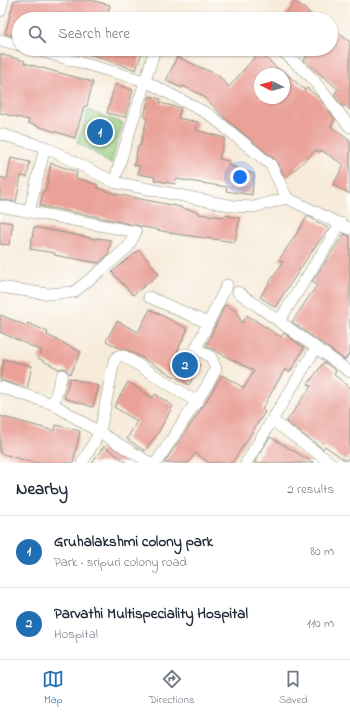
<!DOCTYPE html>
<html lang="en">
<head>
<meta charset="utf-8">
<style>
	body { margin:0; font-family:"Indie Flower",sans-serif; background:#f6f6f7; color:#1f2937 }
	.compass { position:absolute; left:254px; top:68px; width:36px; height:36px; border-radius:50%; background:#fff; box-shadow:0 1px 3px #0004; rotate:275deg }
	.you { position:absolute; left:240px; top:177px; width:14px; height:14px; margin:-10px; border:3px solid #fff; border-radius:50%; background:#1a73e8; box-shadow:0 0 0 6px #1a73e833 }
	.badge { display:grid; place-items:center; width:26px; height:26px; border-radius:50%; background:#1f6fb2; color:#fff; font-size:13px; font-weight:700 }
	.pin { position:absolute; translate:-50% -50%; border:2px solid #fff; box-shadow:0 1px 4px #0006 }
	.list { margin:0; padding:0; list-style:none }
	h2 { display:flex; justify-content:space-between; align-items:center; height:52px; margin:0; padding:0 16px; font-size:17px }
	h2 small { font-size:13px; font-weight:400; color:#747a83 }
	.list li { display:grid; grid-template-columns:26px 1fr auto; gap:12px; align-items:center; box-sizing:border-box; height:72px; padding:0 16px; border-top:1px solid #e0e1e3 }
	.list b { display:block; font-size:15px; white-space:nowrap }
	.list p { margin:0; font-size:13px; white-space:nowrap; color:#747a83 }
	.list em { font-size:13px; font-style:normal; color:#747a83 }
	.icon { flex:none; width:22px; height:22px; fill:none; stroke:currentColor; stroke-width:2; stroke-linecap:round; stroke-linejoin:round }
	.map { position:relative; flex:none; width:350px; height:463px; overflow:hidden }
	.search { position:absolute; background:#fff; box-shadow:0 1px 3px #0004; left:12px; right:12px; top:12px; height:44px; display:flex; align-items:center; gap:10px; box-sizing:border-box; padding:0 14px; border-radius:22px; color:#747a83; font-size:15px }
	.sheet { height:196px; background:#fff }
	nav { display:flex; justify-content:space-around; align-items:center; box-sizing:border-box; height:56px; border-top:1px solid #e0e1e3; background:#fff; font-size:11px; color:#747a83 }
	nav a { display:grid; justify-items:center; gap:2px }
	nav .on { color:#1f6fb2 }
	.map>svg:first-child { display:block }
	.green { fill:#9ad081; stroke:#5c865a }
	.building { fill:#e9a198 }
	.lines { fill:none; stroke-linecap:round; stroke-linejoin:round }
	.street-casing { stroke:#8b9486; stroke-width:12 }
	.street { stroke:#fff; stroke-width:11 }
</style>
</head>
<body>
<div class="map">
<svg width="350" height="463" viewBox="0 0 350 463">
	<rect width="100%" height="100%" fill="#fff"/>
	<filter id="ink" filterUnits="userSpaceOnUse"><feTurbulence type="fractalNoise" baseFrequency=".025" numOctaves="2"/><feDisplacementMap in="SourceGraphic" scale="8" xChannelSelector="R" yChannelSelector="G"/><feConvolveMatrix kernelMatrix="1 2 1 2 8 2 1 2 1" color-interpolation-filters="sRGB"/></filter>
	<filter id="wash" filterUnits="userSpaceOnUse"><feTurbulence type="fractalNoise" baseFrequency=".012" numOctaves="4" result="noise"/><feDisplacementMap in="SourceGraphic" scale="16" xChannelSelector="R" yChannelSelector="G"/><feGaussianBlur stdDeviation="0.9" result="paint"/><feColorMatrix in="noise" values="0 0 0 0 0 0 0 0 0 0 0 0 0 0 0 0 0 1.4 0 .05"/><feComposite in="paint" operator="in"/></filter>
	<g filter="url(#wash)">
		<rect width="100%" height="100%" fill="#f7ebd9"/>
		<polygon class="green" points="88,110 123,123 111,164 77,142"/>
		<g id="blocks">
			<g class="building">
				<polygon points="14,0 91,0 110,5 106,19 80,19 56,12 53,19 19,19 19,37 5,34"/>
				<polygon points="295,1 309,12 308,13 316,19 282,19"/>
				<polygon points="331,27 350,42 350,110 345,105 343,107 334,95 338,89 304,60 312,49 331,49"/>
				<polygon points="81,49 143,49 136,70 81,51"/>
				<polygon points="259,52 284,74 260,74 260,98 284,98 284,72 305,90 307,88 318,97 335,119 331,126 350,141 350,194 333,185 344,165 321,150 320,152 316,150 286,178 275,160 226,119 202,95 183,86 182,88 166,81 177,57 218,75 229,87"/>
				<polygon points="0,54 25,61 24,63 93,82 87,106 84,106 75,138 28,123 29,120 0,113"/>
				<polygon points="115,84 133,90 125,117 107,113"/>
				<polygon points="149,96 161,99 160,103 181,108 178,118 198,122 196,130 225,138 219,159 228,161 228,165 254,174 252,195 226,191 227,187 176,179 175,184 154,180 155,177 138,174 139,166 134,165 138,146 140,146 147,118 144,117"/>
				<polygon points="11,158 30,162 27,177 21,176 16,202 0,199 0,177 7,179"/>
				<polygon points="51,163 77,172 76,178 98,185 97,188 116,194 181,207 181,208 199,212 199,214 224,217 225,215 240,218 235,242 176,234 88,215 40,206 43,190 46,190"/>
				<polygon points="308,216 329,229 314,248 275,307 260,297 283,262 279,260"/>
				<polygon points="0,221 13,223 9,245 0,244"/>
				<polygon points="34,227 96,239 97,238 111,240 108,255 99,263 54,255 55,253 30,249"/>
				<polygon points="344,234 350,236 350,352 345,360 292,322 317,285 312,282"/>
				<polygon points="139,250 159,274 133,295 112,272"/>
				<polygon points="225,305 235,310 242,323 247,315 281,337 284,333 304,348 290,372 285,369 262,409 265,412 232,463 209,463 196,453 188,463 164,463 206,402 222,375 244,388 254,371 206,346"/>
				<polygon points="150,309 188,329 177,351 200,364 189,385 128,350 121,349 106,341 117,321 138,332"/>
				<polygon points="0,315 27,326 28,323 48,332 47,335 81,352 70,374 64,368 59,369 38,358 42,351 0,332"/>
				<polygon points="4,359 32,366 27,388 0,380"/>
				<polygon points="324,362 336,371 334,375 350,387 350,455 346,461 325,446 323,449 286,422 311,386 308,384"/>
				<polygon points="70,378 99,386 93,407 64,398"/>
				<polygon points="128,382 153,398 155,394 173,406 158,433 145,451 127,439 137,421 114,407"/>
				<polygon points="0,416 55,431 56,425 80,431 73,463 34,463 0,453"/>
				<polygon points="270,437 299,454 314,463 254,463"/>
				<polygon points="104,446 127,463 92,463"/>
			</g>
		</g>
	</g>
	<g filter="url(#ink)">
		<use href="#blocks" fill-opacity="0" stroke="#8b9486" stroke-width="1"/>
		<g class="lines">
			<defs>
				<g id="street">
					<polyline points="0,11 3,0"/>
					<polyline points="0,40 19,45"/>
					<polyline points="280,49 311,77 350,127"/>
					<polyline points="0,134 45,147 114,182 233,206 254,207 287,198 271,165 210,115 145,81 33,49"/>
					<polyline points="114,182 155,49"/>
					<polyline points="287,198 350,229"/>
					<polyline points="0,206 136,232 128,247 104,268 74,292 48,294 0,287"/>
					<polyline points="29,212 45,147"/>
					<polyline points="238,292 350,372"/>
					<polyline points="149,297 208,323"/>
					<polyline points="279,321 341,223"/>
					<polyline points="0,387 53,404 150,463"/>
					<polyline points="53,404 62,375"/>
					<polyline points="273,421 331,463"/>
					<polyline points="82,463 100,432 114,361 118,356 124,356 197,402"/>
					<polyline points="156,463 208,384 216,369 211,357 196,348 227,285"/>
					<polyline points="246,463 316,348"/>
				</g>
			</defs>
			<use href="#street" class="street-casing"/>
			<use href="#street" class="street"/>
		</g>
	</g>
</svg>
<svg class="compass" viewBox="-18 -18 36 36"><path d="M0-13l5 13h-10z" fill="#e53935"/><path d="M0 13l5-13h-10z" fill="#747a83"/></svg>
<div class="you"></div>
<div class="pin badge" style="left:100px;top:132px">1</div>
<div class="pin badge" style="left:185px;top:365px">2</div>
<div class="search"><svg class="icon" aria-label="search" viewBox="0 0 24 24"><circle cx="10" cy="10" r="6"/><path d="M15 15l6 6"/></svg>Search here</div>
</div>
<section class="sheet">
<h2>Nearby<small>2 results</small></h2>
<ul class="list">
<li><span class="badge">1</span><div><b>Gruhalakshmi colony park</b><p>Park · sripuri colony road</p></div><em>80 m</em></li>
<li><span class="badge">2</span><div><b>Parvathi Multispeciality Hospital</b><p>Hospital</p></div><em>110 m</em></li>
</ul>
</section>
<nav>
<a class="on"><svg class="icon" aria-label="map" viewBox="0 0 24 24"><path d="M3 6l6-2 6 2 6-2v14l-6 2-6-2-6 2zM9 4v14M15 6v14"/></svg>Map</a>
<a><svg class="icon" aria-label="directions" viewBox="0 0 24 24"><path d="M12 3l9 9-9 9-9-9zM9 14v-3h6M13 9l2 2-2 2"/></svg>Directions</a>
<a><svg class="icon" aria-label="saved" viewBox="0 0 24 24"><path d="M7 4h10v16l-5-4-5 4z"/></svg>Saved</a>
</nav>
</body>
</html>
